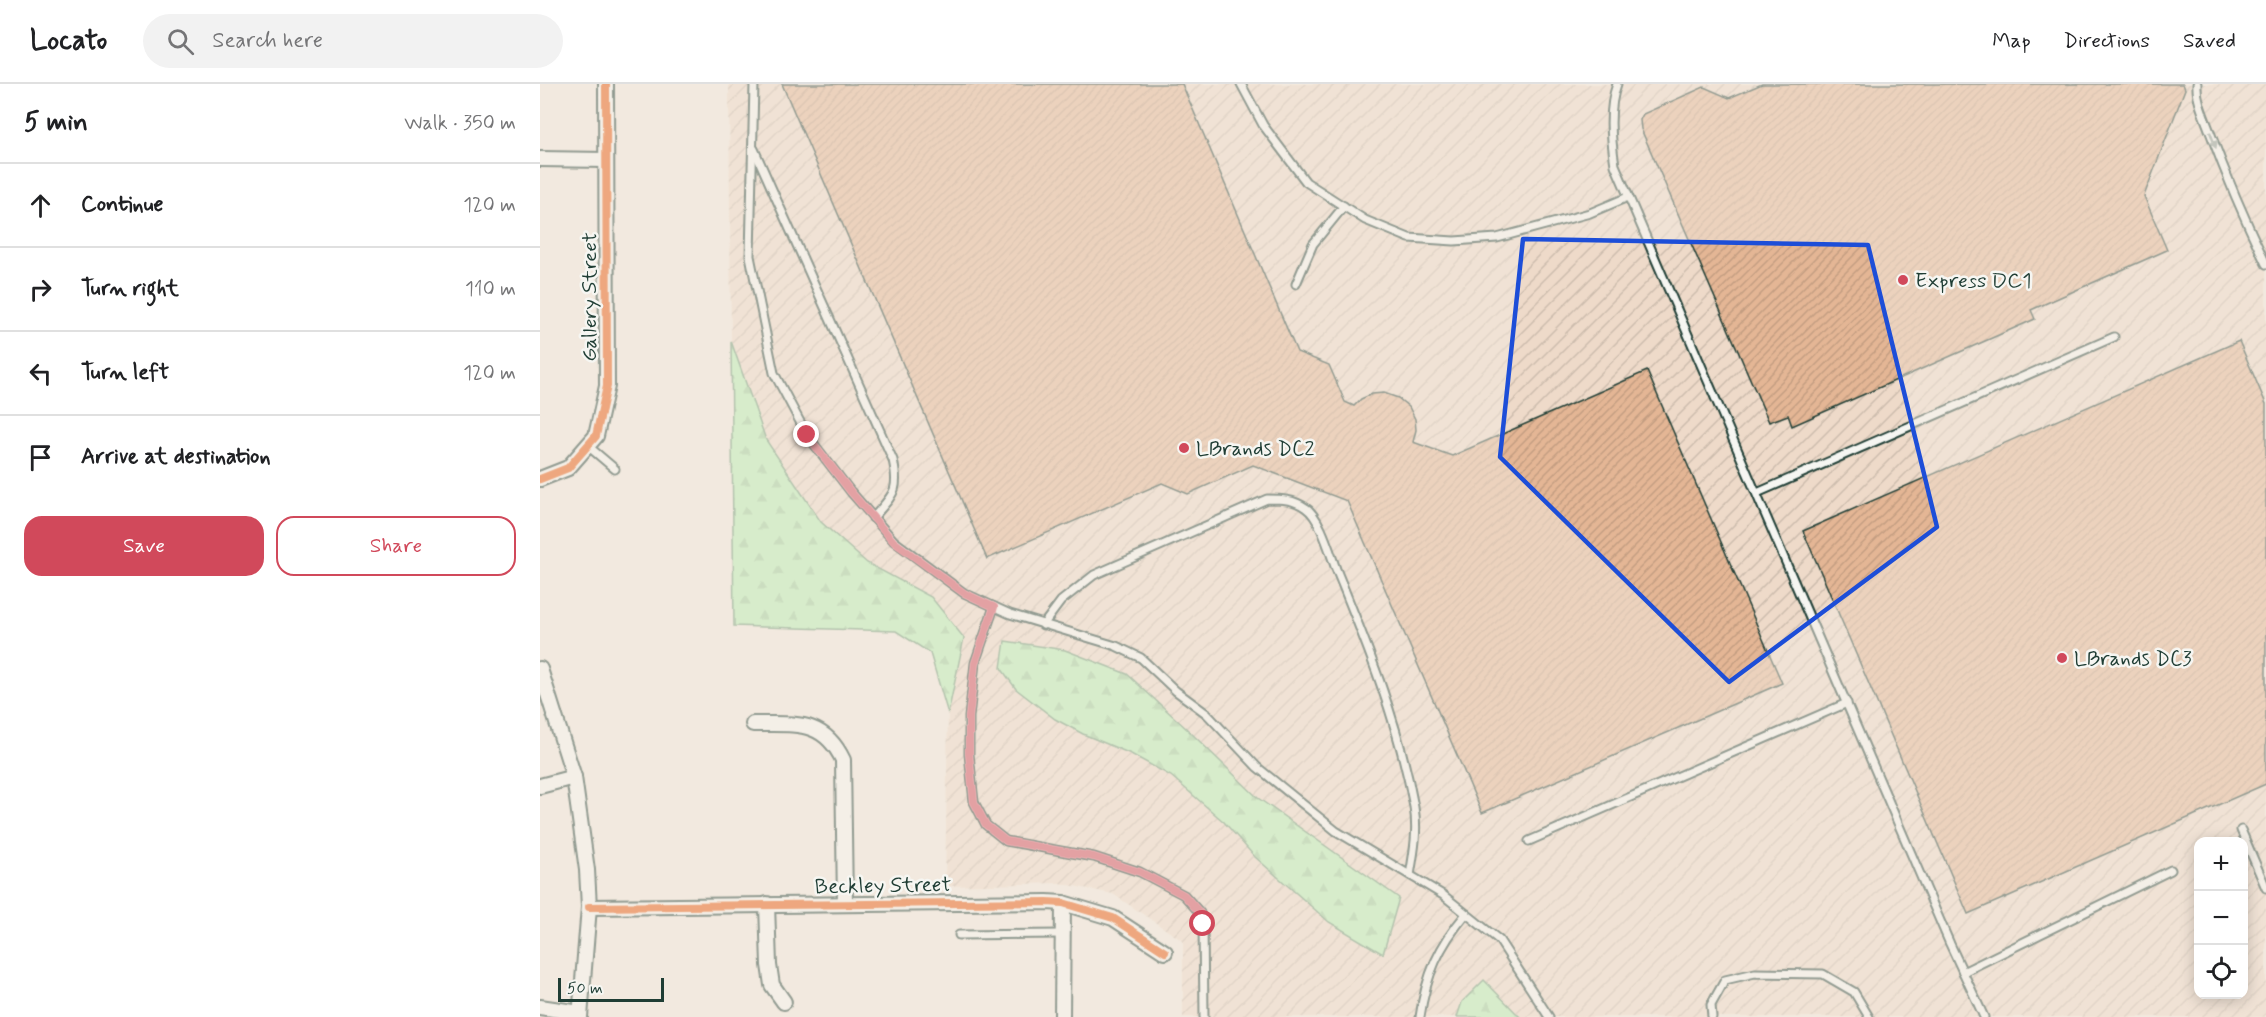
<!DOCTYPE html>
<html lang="en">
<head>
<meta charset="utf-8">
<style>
	body { margin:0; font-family:Mynerve,sans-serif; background:#f2f2f2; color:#202124 }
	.controls { position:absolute; right:18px; bottom:18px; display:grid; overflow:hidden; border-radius:12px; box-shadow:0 3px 15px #0003 }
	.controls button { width:54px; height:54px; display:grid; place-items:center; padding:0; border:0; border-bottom:2px solid #e0e0e0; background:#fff; color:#202124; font:30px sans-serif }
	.scale { position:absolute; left:18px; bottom:15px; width:106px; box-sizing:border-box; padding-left:6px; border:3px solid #1f3d34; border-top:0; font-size:16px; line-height:21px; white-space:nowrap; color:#1f3d34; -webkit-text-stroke:4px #f6f6f2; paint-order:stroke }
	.stop { position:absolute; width:18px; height:18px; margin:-14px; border:4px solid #d1495b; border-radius:50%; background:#fff }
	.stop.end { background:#d1495b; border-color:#fff; box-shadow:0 2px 6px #0008 }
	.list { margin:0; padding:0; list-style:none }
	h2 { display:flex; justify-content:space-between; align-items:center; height:78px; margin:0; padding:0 24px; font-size:26px }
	h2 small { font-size:20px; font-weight:400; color:#757577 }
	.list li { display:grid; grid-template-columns:39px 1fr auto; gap:18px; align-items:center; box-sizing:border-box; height:84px; padding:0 24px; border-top:2px solid #e0e0e0 }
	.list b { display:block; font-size:22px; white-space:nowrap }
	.list em { font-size:20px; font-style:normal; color:#757577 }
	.actions { display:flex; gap:12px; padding:18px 24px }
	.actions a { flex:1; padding:14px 0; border:2px solid #d1495b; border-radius:18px; text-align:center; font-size:21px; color:#d1495b }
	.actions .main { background:#d1495b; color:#fff }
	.icon { flex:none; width:33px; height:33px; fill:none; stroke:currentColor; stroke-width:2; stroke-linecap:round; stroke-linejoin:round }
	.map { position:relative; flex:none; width:1726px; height:933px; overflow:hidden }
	header { display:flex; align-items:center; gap:36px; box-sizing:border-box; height:84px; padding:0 30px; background:#fff; border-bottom:2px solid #e0e0e0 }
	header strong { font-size:28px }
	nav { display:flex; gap:33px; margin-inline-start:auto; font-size:21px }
	.search { width:420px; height:54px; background:#f2f2f2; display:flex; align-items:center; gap:15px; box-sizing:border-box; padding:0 21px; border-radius:33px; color:#757577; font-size:22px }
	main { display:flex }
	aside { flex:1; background:#fff }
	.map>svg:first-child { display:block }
	.industrial { fill:url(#industrial-furrows); fill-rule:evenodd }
	.forest { fill:url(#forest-firs); stroke:#6a9674; stroke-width:1.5 }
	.building { fill:url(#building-hatch); stroke:#1f3d34; stroke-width:1.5 }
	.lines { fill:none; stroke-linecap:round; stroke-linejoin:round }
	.service-casing { stroke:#1f3d34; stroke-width:11 }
	.minor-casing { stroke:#1f3d34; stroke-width:18 }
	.service { stroke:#f6f6f2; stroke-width:7 }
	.minor { stroke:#f6f6f2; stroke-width:14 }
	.cycleway-casing { stroke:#f6f6f2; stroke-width:11 }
	.cycleway { stroke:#e8590c; stroke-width:8 }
	.oneway { fill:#8a9a93 }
	.route { stroke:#d1495b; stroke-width:8 }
	.marked { fill:none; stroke:#1d4ed8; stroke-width:4.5; stroke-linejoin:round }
	.poi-dot { fill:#d1495b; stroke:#f6f6f2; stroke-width:2 }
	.labels { text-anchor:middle; stroke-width:5; stroke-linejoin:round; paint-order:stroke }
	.poi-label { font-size:21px; fill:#1f3d34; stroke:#f6f6f2; text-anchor:start }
	.street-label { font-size:21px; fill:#1f3d34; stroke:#f6f6f2 }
</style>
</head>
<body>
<header>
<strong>Locato</strong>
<div class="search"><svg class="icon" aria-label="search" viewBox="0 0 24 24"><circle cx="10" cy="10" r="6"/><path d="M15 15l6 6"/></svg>Search here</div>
<nav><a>Map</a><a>Directions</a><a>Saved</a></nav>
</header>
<main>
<aside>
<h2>5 min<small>Walk · 350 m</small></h2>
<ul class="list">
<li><svg class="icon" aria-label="ahead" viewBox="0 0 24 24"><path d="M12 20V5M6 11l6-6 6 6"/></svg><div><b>Continue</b></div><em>120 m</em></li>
<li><svg class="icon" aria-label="right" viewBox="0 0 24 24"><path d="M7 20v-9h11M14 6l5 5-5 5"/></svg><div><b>Turn right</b></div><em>110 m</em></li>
<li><svg class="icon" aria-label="left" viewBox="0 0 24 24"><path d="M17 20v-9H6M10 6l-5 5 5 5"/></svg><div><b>Turn left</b></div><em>120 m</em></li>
<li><svg class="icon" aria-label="arrive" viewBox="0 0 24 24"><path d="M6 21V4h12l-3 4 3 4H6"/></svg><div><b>Arrive at destination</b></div></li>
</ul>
<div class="actions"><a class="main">Save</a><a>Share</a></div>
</aside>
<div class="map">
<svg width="1726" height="933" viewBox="0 0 1726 933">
	<defs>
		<pattern id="industrial-furrows" width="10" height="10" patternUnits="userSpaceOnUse" patternTransform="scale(1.5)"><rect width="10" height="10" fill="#eedac9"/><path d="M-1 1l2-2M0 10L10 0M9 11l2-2" fill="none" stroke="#ccbcad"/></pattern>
		<pattern id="forest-firs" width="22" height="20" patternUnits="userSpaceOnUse" patternTransform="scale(1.5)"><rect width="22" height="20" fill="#b6f0b4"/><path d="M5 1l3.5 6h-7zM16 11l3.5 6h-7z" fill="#9ccf9b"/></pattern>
		<pattern id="building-hatch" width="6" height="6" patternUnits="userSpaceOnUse" patternTransform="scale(1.5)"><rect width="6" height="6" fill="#e4b695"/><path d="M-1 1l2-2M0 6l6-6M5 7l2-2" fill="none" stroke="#c39d81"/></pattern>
	</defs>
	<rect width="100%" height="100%" fill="#f2e9df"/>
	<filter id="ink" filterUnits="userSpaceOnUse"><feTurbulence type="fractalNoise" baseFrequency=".0167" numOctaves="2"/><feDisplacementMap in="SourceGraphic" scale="12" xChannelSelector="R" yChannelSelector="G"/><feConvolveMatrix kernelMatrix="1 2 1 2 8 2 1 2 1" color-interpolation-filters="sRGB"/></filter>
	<g filter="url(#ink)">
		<path class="industrial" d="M189,0H1726V933H981L944,897L922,918L917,933H643V857L573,810L519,799L405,802L408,630L424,554L391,513L327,479L281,438L226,356L191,257ZM1658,758H1704V910H1658Z"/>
		<g class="forest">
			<polygon points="191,257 226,356 281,438 327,479 391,513 424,554 408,630 390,569 356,547 194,542"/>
			<polygon points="465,557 525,566 587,590 648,646 718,714 859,814 843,870 789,838 715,773 684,738 631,692 591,670 543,650 515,635 476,605 461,584"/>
			<polygon points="944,896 980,933 917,933 922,918"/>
		</g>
		<g class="building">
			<polygon points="242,0 642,0 757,268 789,281 805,318 814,322 821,315 832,310 844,309 858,314 869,323 875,335 876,346 873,358 912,372 1107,287 1242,599 942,729 807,417 713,381 648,410 622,399 447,475"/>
			<polygon points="1222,0 1643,0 1645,5 1604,112 1627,166 1491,226 1495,235 1252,342 1248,331 1229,338 1101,45 1100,36 1103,30 1164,3 1189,14"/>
			<polygon points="1699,257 1726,320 1726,700 1428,830 1263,447"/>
		</g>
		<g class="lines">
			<defs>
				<g id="service">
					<polyline points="214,0 210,172 234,289 267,351 311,408 354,457 424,509 470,530 576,562 601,574 636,607 667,630 717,683 796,747 903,811 959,856 1009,933"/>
					<polyline points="701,0 723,41 766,98 825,136 869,154 914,157 957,154 1050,129 1088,113"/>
					<path d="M1077,0C1068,25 1071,55 1075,81L1410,860L1444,933"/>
					<path d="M1657,0C1656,16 1665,34 1670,48C1687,94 1705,136 1726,180"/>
					<path d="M214,65L353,376C360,408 353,410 333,434"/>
					<polyline points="756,200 773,160 804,122"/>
					<polyline points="48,362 75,385"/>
					<polyline points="1217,409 1574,253"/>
					<polyline points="454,523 435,579 429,633 429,670 434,718 446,741 466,757 554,773 600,788 644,811 660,829 663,839 664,933"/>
					<path d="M503,541L521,517L554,491L727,415C741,415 754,415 766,424C780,433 790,469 796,485C828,563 859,640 874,723C878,746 874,768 870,791"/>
					<polyline points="1701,746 1726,804"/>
					<polyline points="989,757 1307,619"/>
					<polyline points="419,851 522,850"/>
					<polyline points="1423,888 1631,786"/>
					<path d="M880,933C886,891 899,862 926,830"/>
					<polyline points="1172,933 1171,921 1185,896 1215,889 1283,890 1314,908 1329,933"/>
				</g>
				<g id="minor">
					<polyline points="0,75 66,76"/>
					<polyline points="0,395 28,384 56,352 67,302 66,0"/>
					<polyline points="0,585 34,693 47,786 49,823 40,933"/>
					<path d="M213,640C254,641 283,634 303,676L305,820"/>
					<polyline points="0,702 34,693"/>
					<polyline points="227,820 229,881 232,901 244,918"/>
					<polyline points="49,823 507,818 523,819 573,834 625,868"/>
					<polyline points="0,923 40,929"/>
					<polyline points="522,933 523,819"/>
				</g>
			</defs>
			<use href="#service" class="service-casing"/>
			<use href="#minor" class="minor-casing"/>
			<use href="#service" class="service"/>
			<use href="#minor" class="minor"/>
			<defs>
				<g id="cycleway">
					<polyline points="0,395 28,384 56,352 67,302 66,0"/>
					<polyline points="49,823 507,818 523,819 573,834 625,868"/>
				</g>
			</defs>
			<use href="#cycleway" class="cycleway-casing"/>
			<use href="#cycleway" class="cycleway"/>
		</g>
		<defs><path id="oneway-solid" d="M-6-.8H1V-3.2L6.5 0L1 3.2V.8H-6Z" transform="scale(1.5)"/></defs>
		<use class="oneway" href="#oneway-solid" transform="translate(1673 56) rotate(70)"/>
	</g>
	<g class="lines" filter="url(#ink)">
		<polyline class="route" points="267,351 311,408 354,458 424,509 454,523 435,579 429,633 429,670 434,718 446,741 466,757 554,773 600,788 644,811 660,829 663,840"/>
	</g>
	<path d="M0 0H1726V933H0ZM983,155L1328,161L1397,443L1189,598L960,373Z" fill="#f2e9df" fill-opacity=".55" fill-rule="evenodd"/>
	<path class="marked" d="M983,155L1328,161L1397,443L1189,598L960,373Z"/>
	<g class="poi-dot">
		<circle cx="1363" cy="196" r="6"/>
		<circle cx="644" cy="364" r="6"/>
		<circle cx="1522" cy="574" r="6"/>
	</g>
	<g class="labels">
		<g class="poi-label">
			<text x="1375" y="203">Express DC1</text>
			<text x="656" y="371">LBrands DC2</text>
			<text x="1534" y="581">LBrands DC3</text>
		</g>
		<g class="street-label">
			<text transform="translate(49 213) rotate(-90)" y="7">Gallery Street</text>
			<text transform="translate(343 801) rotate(-1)" y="7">Beckley Street</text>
		</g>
	</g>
</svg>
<div class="controls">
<button>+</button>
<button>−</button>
<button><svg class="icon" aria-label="locate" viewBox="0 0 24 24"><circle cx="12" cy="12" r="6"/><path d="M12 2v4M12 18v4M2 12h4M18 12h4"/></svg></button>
</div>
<div class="scale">50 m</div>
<div class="stop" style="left:663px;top:840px"></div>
<div class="stop end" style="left:267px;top:351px"></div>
</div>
</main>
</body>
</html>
